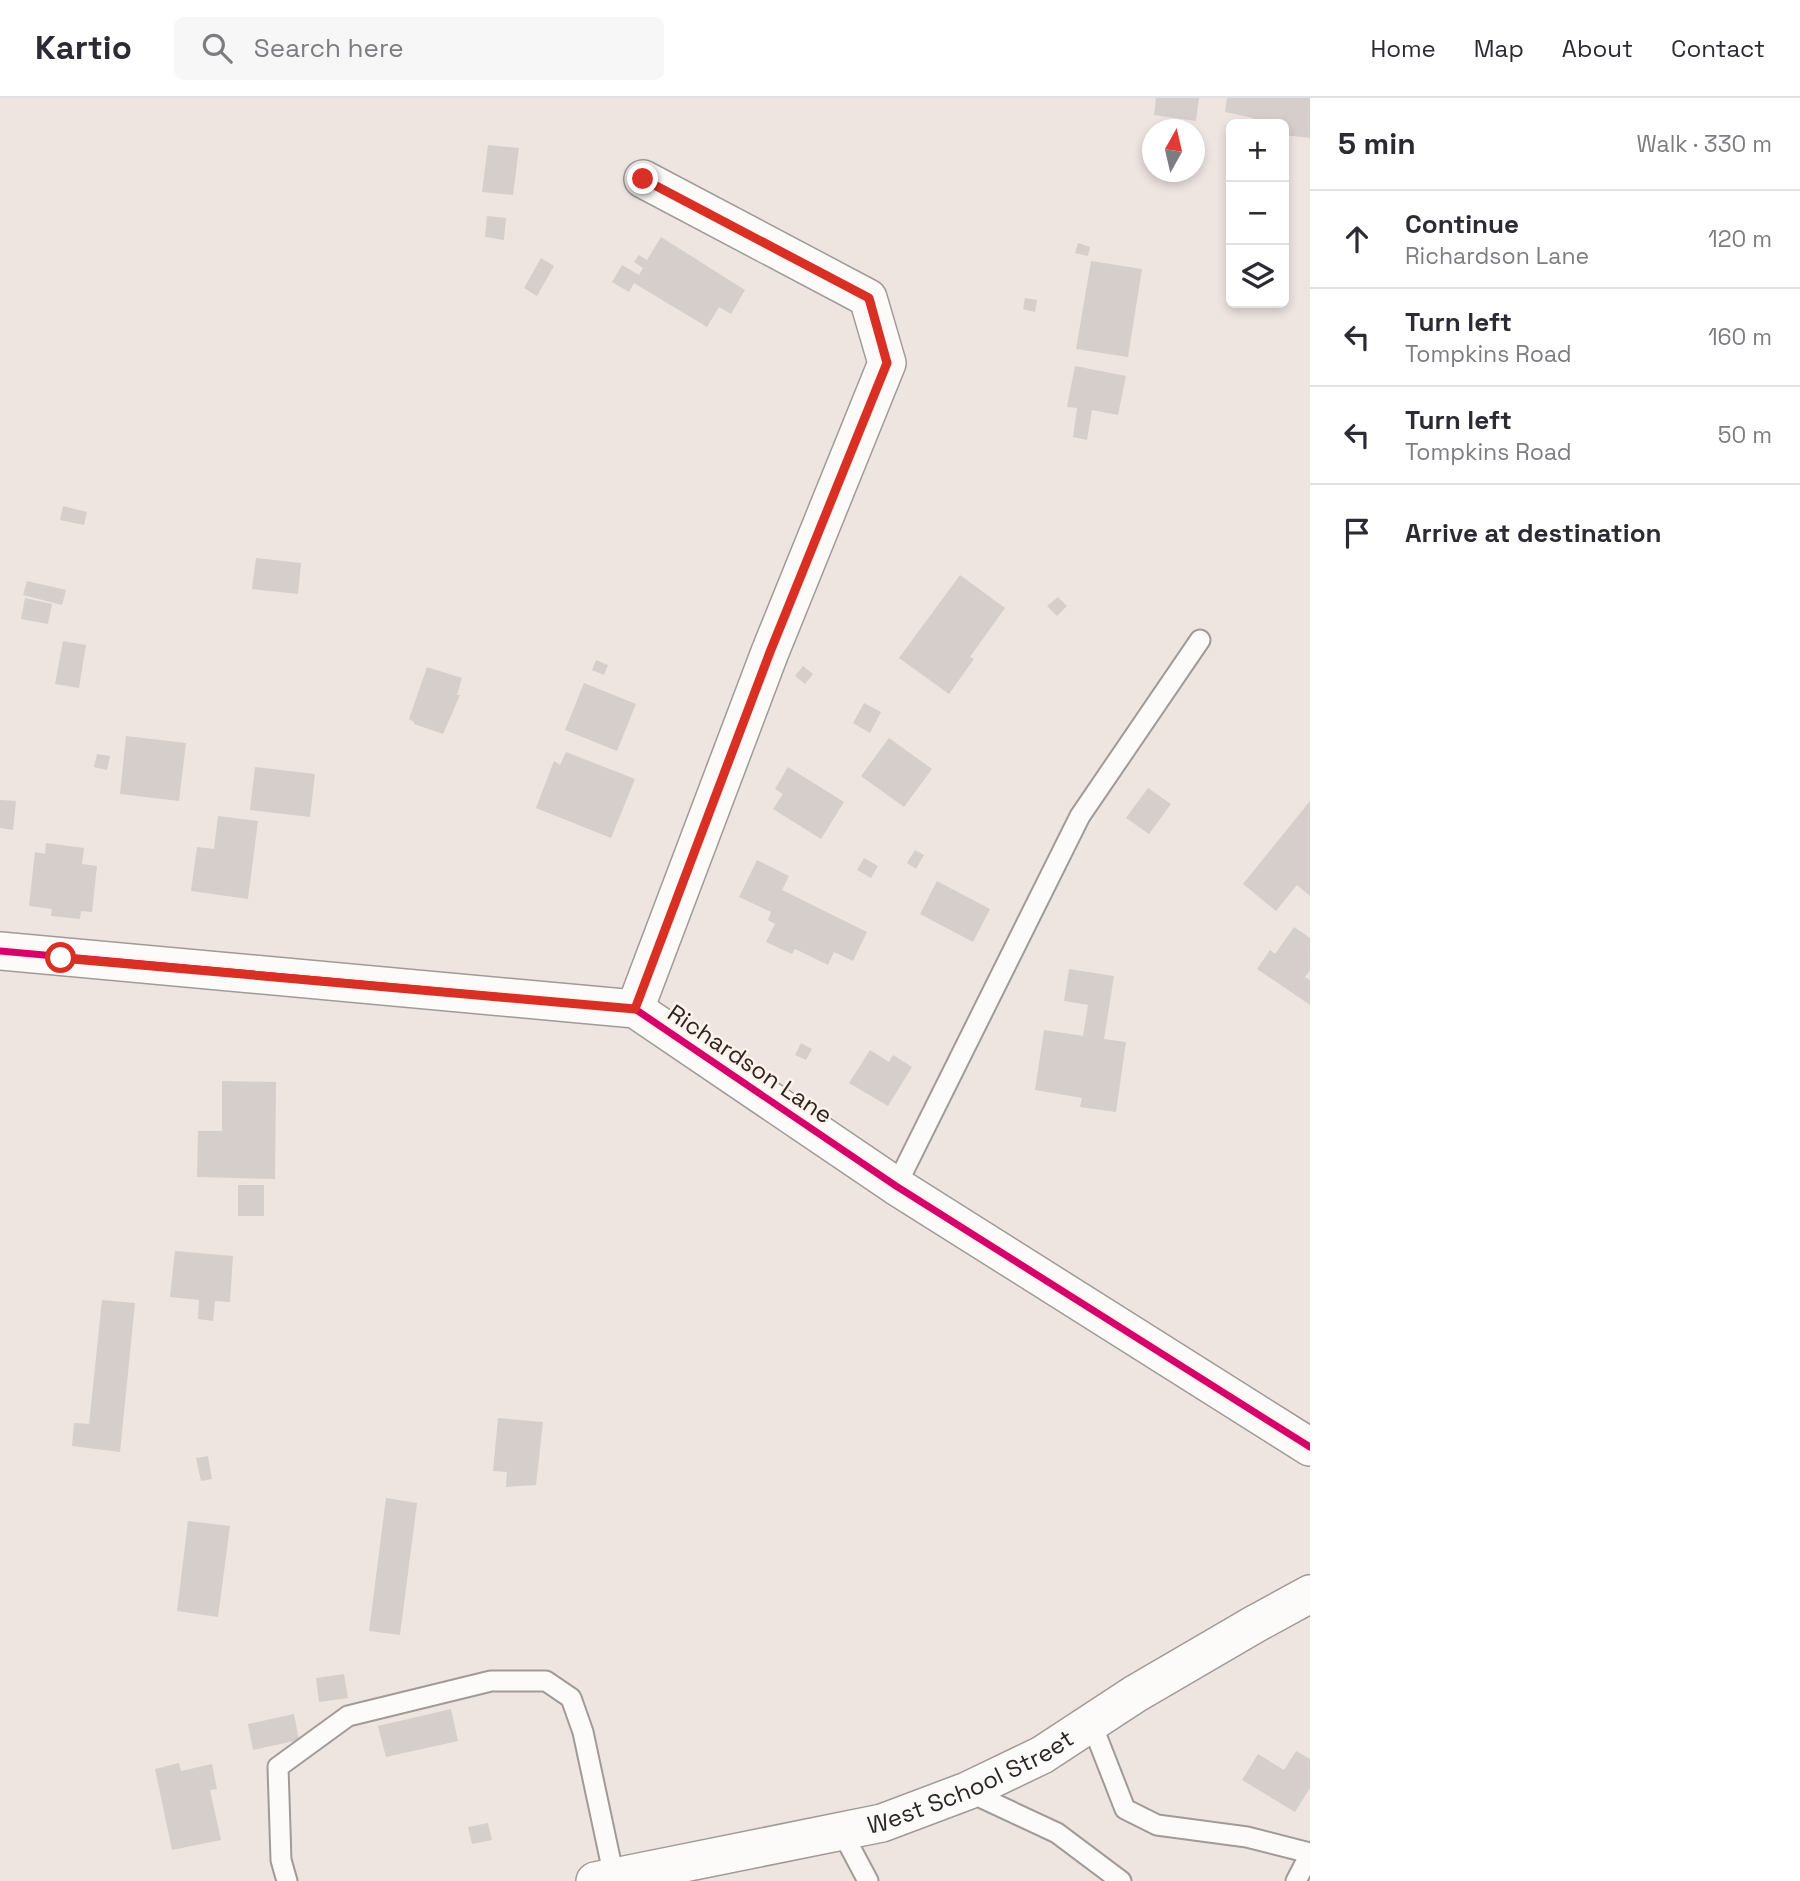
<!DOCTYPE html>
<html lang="en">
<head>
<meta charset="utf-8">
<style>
	body { margin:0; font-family:"Space Grotesk",sans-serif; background:#f7f7f7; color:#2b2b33 }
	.controls { position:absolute; right:21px; top:21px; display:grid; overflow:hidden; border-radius:10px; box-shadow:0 4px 10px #0003 }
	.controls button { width:63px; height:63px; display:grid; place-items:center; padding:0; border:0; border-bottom:2px solid #e1e1e2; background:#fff; color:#2b2b33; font:35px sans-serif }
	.compass { position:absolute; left:1142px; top:21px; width:63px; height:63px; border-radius:50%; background:#fff; box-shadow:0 4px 10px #0003; rotate:8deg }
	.stop { position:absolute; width:21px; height:21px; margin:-16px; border:5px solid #d93025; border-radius:50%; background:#fff }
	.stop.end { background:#d93025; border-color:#fff; box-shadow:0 2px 7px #0008 }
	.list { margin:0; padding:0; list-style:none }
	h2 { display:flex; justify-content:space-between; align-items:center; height:91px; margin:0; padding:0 28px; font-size:30px }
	h2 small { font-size:23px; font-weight:400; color:#7c7c81 }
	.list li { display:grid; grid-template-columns:46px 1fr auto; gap:21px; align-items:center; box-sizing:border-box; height:98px; padding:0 28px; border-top:2px solid #e1e1e2 }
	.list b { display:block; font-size:26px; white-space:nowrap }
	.list p { margin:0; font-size:23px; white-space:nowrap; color:#7c7c81 }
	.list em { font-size:23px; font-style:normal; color:#7c7c81 }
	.icon { flex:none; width:38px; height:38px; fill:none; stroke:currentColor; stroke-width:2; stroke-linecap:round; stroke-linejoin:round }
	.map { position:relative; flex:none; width:1310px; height:1783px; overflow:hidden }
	header { display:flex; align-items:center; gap:42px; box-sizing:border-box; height:98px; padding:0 35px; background:#fff; border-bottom:2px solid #e1e1e2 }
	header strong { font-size:33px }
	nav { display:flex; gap:38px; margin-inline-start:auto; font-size:24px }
	.search { width:490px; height:63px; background:#f7f7f7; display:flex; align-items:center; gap:18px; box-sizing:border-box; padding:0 24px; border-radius:10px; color:#7c7c81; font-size:26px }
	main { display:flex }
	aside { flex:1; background:#fff }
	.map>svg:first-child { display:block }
	.building { fill:#d5cecb }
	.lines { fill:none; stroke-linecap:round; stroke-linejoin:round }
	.service-casing { stroke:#a19a97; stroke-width:23 }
	.minor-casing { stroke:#a19a97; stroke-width:40 }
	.service { stroke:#fcfbfa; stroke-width:19 }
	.minor { stroke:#fcfbfa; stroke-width:37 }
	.cycleway-casing { stroke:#fff2eb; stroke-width:11 }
	.cycleway { stroke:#d6006c; stroke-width:7 }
	.route { stroke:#d93025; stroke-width:9 }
	.labels { text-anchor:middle; stroke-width:5; stroke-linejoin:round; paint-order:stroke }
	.street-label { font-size:24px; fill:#2c2623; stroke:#fff2eb }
</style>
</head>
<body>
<header>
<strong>Kartio</strong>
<div class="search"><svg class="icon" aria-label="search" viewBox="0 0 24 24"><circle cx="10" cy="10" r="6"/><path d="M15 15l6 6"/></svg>Search here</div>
<nav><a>Home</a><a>Map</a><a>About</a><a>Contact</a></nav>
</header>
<main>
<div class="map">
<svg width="1310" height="1783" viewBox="0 0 1310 1783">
	<rect width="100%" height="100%" fill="#eee5e1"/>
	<g class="building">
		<polygon points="1156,0 1199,0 1196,23 1154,17"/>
		<polygon points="1227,0 1310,0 1310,40 1284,37 1284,26 1252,26 1253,20 1225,14"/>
		<polygon points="488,47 519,50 513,97 482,94"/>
		<polygon points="487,118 506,120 504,142 485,139"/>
		<polygon points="661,139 745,192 731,216 719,209 707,229 634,185 629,194 612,184 622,167 639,177 643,170 634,164 639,157 647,162"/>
		<polygon points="1078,145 1090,149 1088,158 1075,155"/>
		<polygon points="541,160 554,168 537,198 524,190"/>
		<polygon points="1091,163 1142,171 1128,259 1076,251"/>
		<polygon points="1025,200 1037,202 1035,214 1023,211"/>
		<polygon points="1075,268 1126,278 1118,317 1092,312 1087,342 1073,339 1077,310 1067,309"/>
		<polygon points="63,408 87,414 84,427 60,422"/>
		<polygon points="256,460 301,465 298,496 252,491"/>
		<polygon points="960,477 1005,510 970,559 974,561 949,596 899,560"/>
		<polygon points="27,483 66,492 62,507 23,497"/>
		<polygon points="1058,499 1067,508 1057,518 1047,508"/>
		<polygon points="25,500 52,506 48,526 21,521"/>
		<polygon points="63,543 86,547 79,590 55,586"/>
		<polygon points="596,562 608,567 604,577 592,572"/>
		<polygon points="803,568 813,576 805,586 795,578"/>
		<polygon points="427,569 462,580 457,597 460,597 443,636 414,626 414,624 409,621"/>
		<polygon points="584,585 636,606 617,653 565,632"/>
		<polygon points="864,605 881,614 870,635 853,625"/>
		<polygon points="126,638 186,645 179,703 120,696"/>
		<polygon points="889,640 932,671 904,709 861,678"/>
		<polygon points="566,654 635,681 611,740 536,710 554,663 560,667"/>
		<polygon points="97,656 110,658 107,672 94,669"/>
		<polygon points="255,669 315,676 310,719 250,712"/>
		<polygon points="788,669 844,704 821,741 773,711 783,696 775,691"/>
		<polygon points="1148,690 1171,706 1149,736 1126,720"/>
		<polygon points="0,702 16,703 13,732 0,730"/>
		<polygon points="1310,703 1310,798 1297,787 1276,813 1243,786"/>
		<polygon points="218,718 258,723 248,801 191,793 197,749 214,751"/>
		<polygon points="46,745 84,750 82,766 97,768 92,814 81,813 80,821 51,818 52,811 29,808 35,754 45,756"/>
		<polygon points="915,752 924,757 916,771 907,765"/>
		<polygon points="864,760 878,768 871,780 857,772"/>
		<polygon points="757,762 789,778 782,792 867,834 853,863 834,854 828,867 795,851 792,856 766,844 775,826 768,822 771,814 739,799"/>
		<polygon points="937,783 990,811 973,844 920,816"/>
		<polygon points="1294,829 1310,840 1310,872 1305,879 1310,882 1310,907 1257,871 1270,852 1275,856"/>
		<polygon points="1069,871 1114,878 1104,941 1126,944 1116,1014 1080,1009 1082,1000 1035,992 1044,932 1083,938 1088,907 1064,903"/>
		<polygon points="801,945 812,951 806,962 795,957"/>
		<polygon points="870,952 889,964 893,957 912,969 888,1008 849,985"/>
		<polygon points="222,983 276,984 275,1081 197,1079 198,1033 222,1033"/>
		<rect x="238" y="1087" width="26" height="31"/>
		<polygon points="175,1153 233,1158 230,1204 215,1203 213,1223 198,1221 199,1202 170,1199"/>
		<polygon points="102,1202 135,1205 120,1354 72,1348 74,1325 89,1326"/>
		<polygon points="498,1320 543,1324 536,1387 506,1389 507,1374 493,1373"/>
		<polygon points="208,1358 212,1381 201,1383 196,1360"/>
		<polygon points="386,1400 417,1405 400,1537 369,1533"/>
		<polygon points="188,1423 230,1428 218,1519 177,1513"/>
		<polygon points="344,1576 348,1600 319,1604 316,1580"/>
		<polygon points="451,1611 458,1643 386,1659 378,1628"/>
		<polygon points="294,1616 299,1642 253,1652 248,1626"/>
		<polygon points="1296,1653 1310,1661 1310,1690 1295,1714 1242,1682 1258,1656 1284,1672"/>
		<polygon points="179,1665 181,1673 212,1666 217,1691 210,1692 221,1742 172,1752 155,1671"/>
		<polygon points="488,1725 492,1742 472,1746 468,1729"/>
	</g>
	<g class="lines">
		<defs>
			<g id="service">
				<polyline points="896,1088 1080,718 1200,542"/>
				<polyline points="1091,1624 1125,1711 1157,1727 1247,1739 1310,1755"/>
				<polyline points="967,1693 1057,1735 1121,1783"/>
				<polyline points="842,1734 868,1783"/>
				<polyline points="287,1783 281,1762 278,1669 348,1618 491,1583 546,1583 571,1600 583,1634 614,1779"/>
				<polyline points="1296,1783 1310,1756"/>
			</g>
			<g id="minor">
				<polyline points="0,853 635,911 896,1088 1310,1349"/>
				<polyline points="635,911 770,554 887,265 868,200 643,81"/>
				<path id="s1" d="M595,1783L882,1725L967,1693L1042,1657L1135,1596L1255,1526L1310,1496"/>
			</g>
		</defs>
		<use href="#service" class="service-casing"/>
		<use href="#minor" class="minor-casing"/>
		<use href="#service" class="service"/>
		<use href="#minor" class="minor"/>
		<defs>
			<g id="cycleway">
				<polyline points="0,853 635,911 896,1088 1310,1349"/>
				<polyline points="635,911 770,554 887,265 868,200 643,81"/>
			</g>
		</defs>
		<use href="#cycleway" class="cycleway-casing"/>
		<use href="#cycleway" class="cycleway"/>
	</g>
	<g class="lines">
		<polyline class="route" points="61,860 635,911 770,554 887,265 869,200 643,81"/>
	</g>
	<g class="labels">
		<g class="street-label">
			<text transform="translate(750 966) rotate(34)" y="8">Richardson Lane</text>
			<text dy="8" stroke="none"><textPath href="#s1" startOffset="390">West School Street</textPath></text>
		</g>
	</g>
</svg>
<div class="controls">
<button>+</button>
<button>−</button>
<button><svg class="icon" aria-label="layers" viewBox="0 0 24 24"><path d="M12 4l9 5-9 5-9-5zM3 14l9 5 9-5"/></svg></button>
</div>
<svg class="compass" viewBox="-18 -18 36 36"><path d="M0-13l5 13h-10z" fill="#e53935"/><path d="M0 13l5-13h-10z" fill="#7c7c81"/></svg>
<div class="stop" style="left:61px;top:860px"></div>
<div class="stop end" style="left:643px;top:81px"></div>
</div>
<aside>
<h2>5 min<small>Walk · 330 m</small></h2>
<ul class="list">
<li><svg class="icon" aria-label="ahead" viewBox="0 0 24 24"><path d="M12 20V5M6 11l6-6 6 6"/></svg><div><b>Continue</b><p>Richardson Lane</p></div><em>120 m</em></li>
<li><svg class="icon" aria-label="left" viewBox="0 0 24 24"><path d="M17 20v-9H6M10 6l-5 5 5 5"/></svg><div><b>Turn left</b><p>Tompkins Road</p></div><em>160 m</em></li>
<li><svg class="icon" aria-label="left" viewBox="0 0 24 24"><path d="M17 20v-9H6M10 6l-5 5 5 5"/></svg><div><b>Turn left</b><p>Tompkins Road</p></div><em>50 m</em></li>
<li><svg class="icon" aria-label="arrive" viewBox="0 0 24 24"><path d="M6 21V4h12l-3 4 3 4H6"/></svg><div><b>Arrive at destination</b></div></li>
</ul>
</aside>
</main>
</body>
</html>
